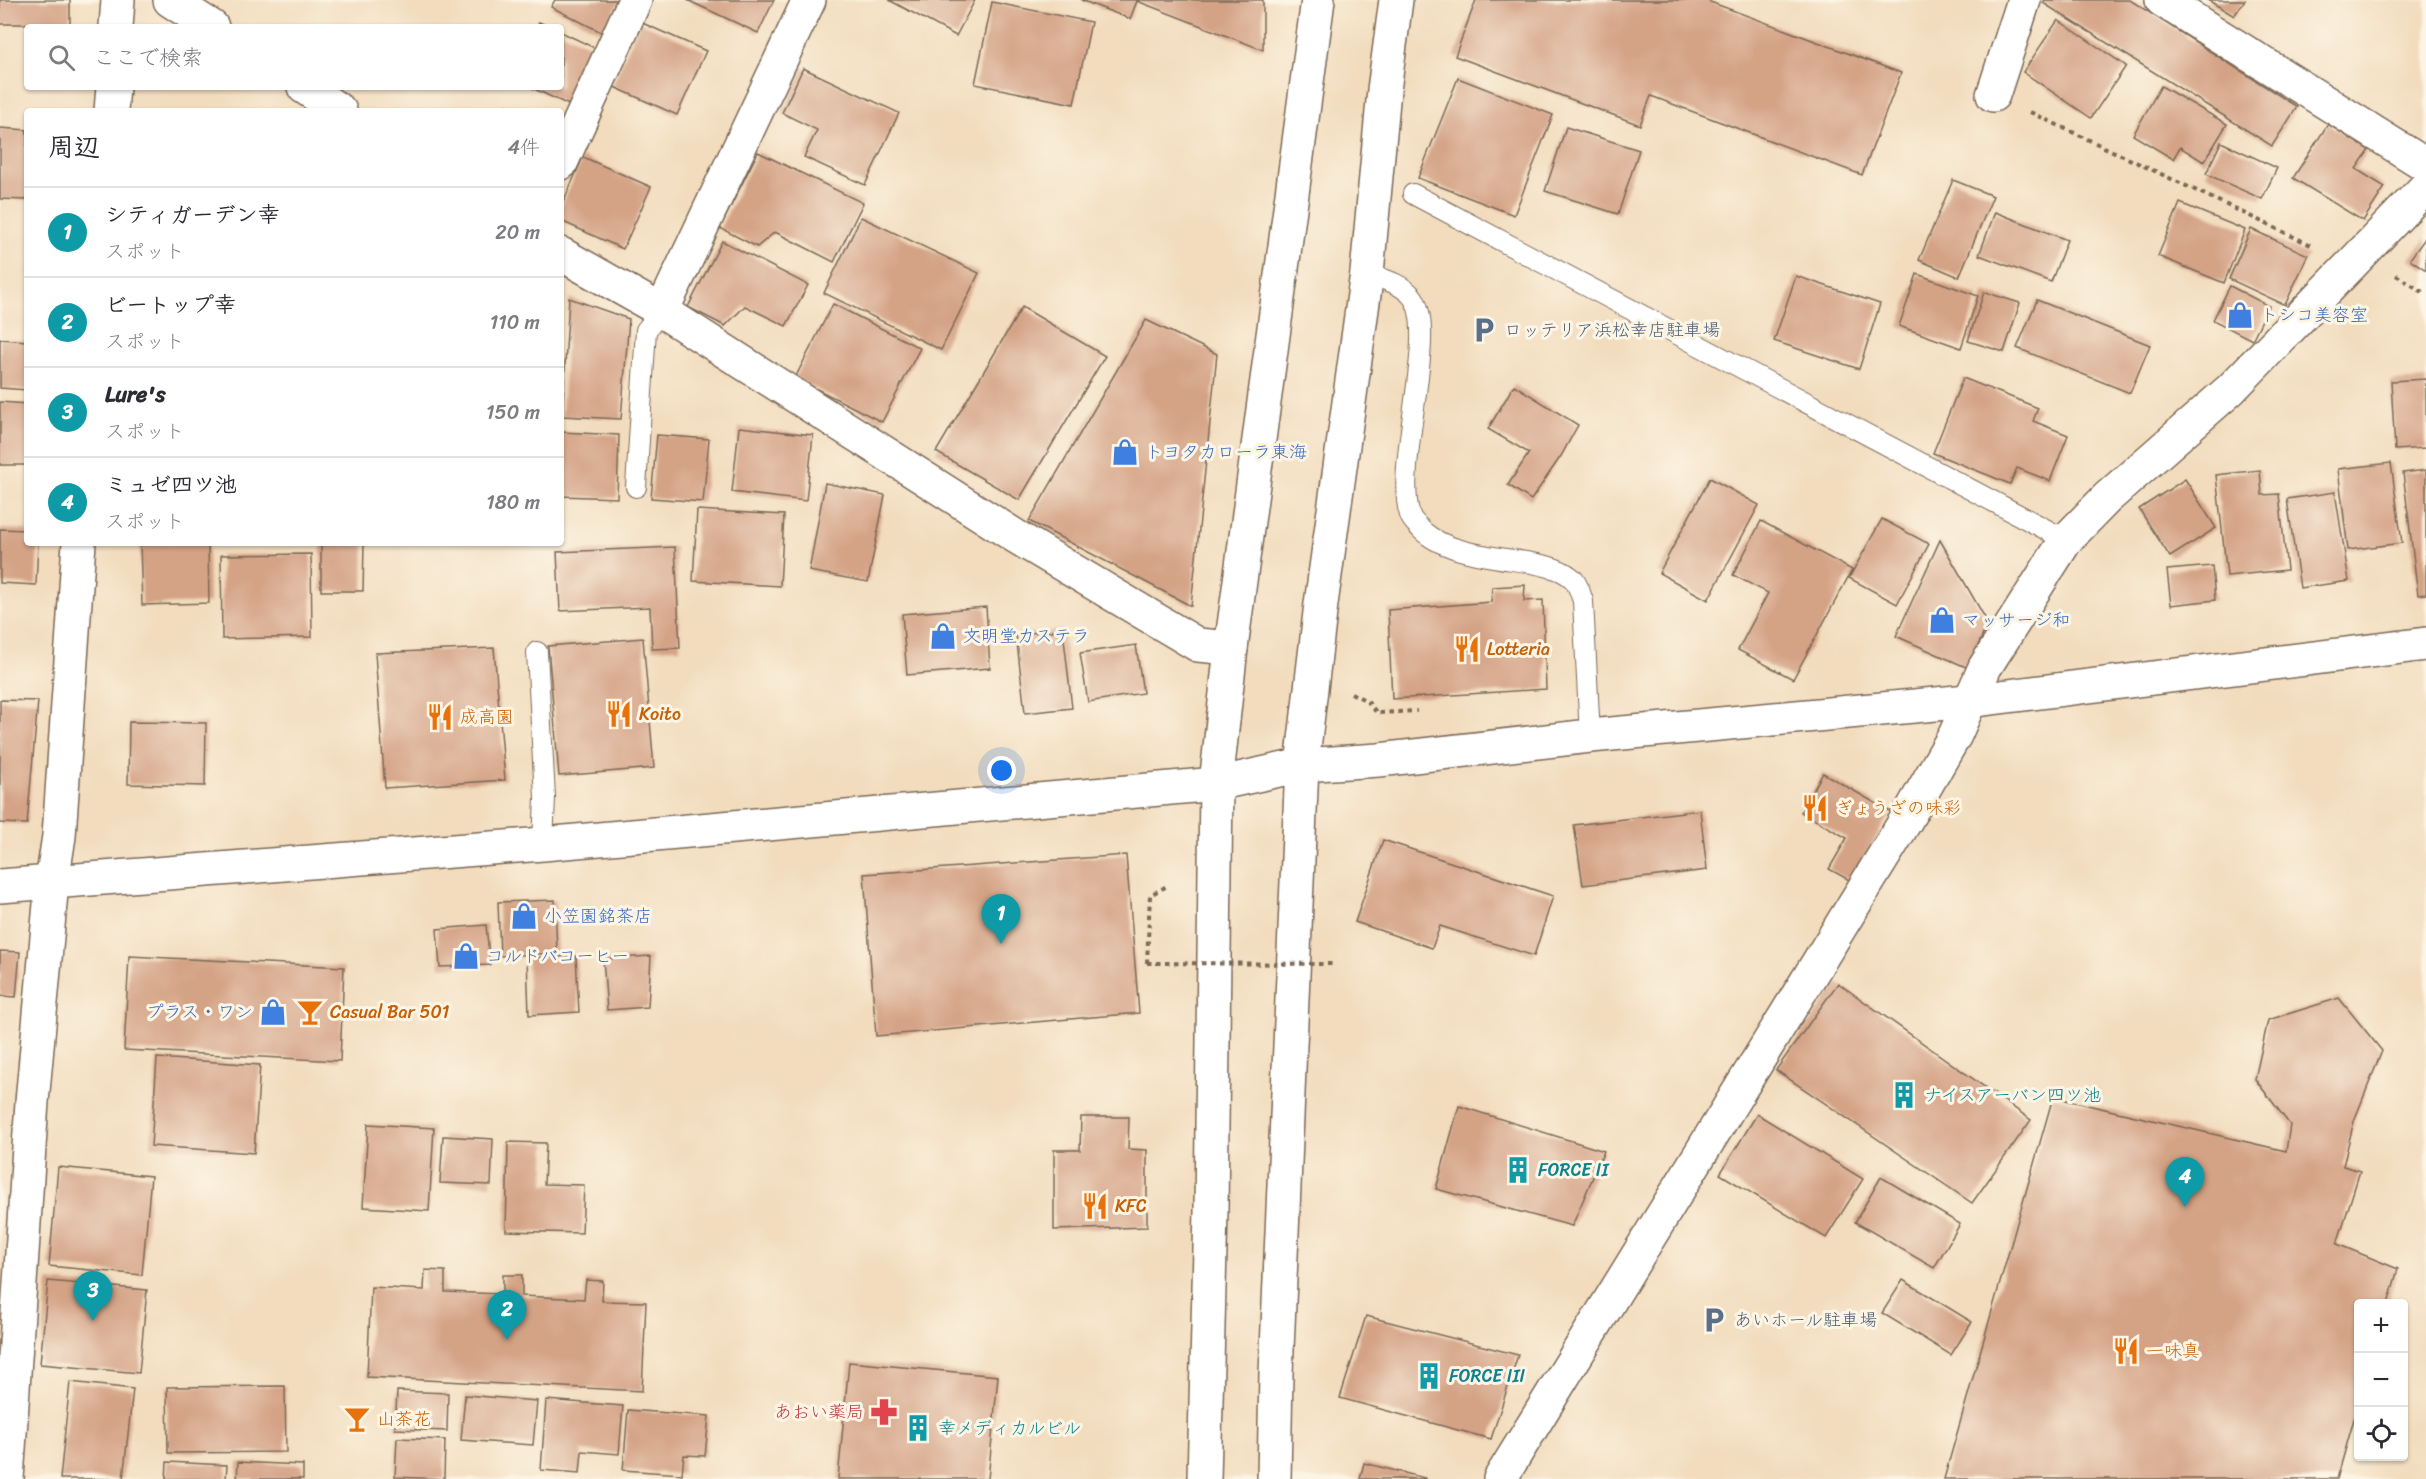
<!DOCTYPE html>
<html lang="ja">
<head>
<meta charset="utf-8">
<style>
	body { margin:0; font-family:Sriracha,"Klee One",sans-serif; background:#f2f2f3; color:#2b2b33 }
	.controls { position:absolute; right:18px; bottom:18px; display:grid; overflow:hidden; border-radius:6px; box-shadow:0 2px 4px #0004 }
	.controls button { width:54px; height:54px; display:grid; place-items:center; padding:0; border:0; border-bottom:2px solid #e1e1e2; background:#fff; color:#2b2b33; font:30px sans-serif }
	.you { position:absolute; left:1002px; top:771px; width:21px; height:21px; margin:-15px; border:4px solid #fff; border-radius:50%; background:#1a73e8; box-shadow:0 0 0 9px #1a73e833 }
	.badge { display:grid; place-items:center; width:39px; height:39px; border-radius:50%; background:#d1495b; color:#fff; font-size:20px; font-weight:700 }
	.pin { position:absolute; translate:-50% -50px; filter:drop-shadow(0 2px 3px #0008) }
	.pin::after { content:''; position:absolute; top:32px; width:21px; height:18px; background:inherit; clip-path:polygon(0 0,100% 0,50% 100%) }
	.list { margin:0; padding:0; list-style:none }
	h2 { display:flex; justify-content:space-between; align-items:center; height:78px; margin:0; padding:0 24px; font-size:26px }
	h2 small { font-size:20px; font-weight:400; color:#7c7c81 }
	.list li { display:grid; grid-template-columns:39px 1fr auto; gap:18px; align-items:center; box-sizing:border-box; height:90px; padding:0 24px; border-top:2px solid #e1e1e2 }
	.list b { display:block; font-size:22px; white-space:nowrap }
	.list p { margin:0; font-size:20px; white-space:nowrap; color:#7c7c81 }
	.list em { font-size:20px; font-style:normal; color:#7c7c81 }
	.icon { flex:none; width:33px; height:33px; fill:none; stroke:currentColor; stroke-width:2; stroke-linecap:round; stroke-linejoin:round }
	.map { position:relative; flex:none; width:2426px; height:1479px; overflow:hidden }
	.search { position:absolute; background:#fff; box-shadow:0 2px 4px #0004; left:24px; top:24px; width:540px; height:66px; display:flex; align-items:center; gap:15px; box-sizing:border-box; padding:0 21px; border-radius:6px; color:#7c7c81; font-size:22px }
	.panel { position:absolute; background:#fff; box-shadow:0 2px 4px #0004; left:24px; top:108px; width:540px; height:438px; border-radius:6px }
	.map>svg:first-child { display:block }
	.building { fill:#d4a285 }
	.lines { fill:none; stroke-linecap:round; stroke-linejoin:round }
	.service-casing { stroke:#7b6856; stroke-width:22 }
	.minor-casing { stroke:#7b6856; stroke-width:36 }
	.tertiary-casing { stroke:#7b6856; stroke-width:36 }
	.path { stroke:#7b6856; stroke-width:4; stroke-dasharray:4.5 4.5; stroke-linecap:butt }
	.service { stroke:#fff; stroke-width:20 }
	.minor { stroke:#fff; stroke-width:33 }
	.tertiary { stroke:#fff; stroke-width:33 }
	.path-bridge { stroke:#7b6856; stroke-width:4; stroke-dasharray:4.5 4.5; stroke-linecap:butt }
	.labels { text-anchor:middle; stroke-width:6; stroke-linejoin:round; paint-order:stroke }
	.shop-label { font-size:18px; fill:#366cbe; stroke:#fcf5e5; text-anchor:start }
	.service-label { font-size:18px; fill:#4e5e75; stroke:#fcf5e5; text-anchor:start }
	.food-label { font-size:18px; fill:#c56008; stroke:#fcf5e5; text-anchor:start }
	.culture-label { font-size:18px; fill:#0d838f; stroke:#fcf5e5; text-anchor:start }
	.health-label { font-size:18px; fill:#be3a42; stroke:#fcf5e5; text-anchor:end }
</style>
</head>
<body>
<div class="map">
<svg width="2426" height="1479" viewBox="0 0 2426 1479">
	<rect width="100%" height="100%" fill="#fcf5e5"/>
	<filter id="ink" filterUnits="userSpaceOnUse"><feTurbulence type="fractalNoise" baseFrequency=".0167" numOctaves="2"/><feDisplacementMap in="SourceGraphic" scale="12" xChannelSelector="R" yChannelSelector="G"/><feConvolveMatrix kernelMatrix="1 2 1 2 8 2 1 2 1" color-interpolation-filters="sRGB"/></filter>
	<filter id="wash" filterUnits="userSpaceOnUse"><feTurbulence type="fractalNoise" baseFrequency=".008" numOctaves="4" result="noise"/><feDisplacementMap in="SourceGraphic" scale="24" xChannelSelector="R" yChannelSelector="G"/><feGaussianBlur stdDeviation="1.35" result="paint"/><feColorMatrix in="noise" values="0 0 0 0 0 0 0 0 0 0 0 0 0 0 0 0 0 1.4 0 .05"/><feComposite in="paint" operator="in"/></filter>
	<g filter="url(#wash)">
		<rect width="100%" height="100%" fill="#f2dcbd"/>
		<g id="blocks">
			<g class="building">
				<polygon points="0,0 70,0 70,27 30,27 30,24 0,24"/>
				<polygon points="555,0 620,0 603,33 551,7"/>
				<polygon points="687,0 774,0 758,33"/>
				<polygon points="889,0 975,0 956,36"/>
				<polygon points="1081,0 1263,0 1263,50 1137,1 1130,19"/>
				<polygon points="1476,0 1705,0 1901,73 1862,175 1651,96 1640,125 1455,56"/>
				<polygon points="2045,0 2130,0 2297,107 2272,146 2043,3"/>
				<polygon points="2208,0 2245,0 2234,16"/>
				<polygon points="992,2 1091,22 1074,104 975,84"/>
				<polygon points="2058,20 2126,66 2091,118 2023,72"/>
				<polygon points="539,22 550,27 536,27"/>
				<polygon points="640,22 706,51 677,115 612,86"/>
				<polygon points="561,32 597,49 571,106 530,87 561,87"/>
				<polygon points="803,68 899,113 865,185 804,157 817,130 782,113"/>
				<polygon points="1458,78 1553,115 1514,215 1418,178"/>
				<polygon points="2161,86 2227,124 2204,162 2180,147 2173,159 2133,135"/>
				<polygon points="507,105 524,111 505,111"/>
				<polygon points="2328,124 2369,150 2356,169 2385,187 2363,221 2293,178"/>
				<polygon points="1566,127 1639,150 1618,214 1545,191"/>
				<polygon points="0,128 27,130 27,200 0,199"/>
				<polygon points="2221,142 2277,168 2262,199 2206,174"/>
				<polygon points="758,152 863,203 834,262 775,232 757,247 720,228"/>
				<polygon points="583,157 651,187 623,249 561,221 561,207"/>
				<polygon points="1953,180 1993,196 1959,277 1919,260"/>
				<polygon points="2180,203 2245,230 2224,283 2158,256"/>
				<polygon points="1995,212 2067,240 2051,282 1979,255"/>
				<polygon points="861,217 979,273 941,350 824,293"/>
				<polygon points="2251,229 2308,255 2285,305 2229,279"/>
				<polygon points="2426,237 2426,270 2410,259"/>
				<polygon points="722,241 808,285 786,326 745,306 725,326 688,307"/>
				<polygon points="1917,274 1978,296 1961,348 1899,326"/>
				<polygon points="1796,276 1880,304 1859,369 1774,341"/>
				<polygon points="2230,286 2269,306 2252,340 2213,320"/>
				<polygon points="1984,292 2020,303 2004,352 1968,341"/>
				<polygon points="569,298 629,319 621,419 562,416"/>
				<polygon points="2037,300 2150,345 2130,393 2017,348"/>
				<polygon points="833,304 920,348 882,422 795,378"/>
				<polygon points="1022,307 1105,356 1019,500 936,452"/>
				<polygon points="1146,320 1217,354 1191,606 1029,521"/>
				<polygon points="0,339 27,341 27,390 0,388"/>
				<polygon points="1963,378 2038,408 2033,421 2068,435 2050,481 2017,468 2010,484 1933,453"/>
				<polygon points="2426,379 2426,448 2395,450 2391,381"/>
				<polygon points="1514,385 1578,425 1561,456 1531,500 1508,485 1529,453 1488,429"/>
				<polygon points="0,402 27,404 27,465 0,465"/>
				<polygon points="739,427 813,435 806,501 732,492"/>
				<polygon points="561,432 619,435 617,498 561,496"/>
				<polygon points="657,435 709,439 703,502 651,498"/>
				<polygon points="2391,463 2402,543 2348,550 2338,469"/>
				<polygon points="2260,470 2262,495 2279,494 2287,570 2227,576 2216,475"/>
				<polygon points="2426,470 2426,594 2418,595 2403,473"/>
				<polygon points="1710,478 1759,505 1708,600 1659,573"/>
				<polygon points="2185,479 2216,528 2170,557 2139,509"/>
				<polygon points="825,483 885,495 868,582 809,571"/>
				<polygon points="2335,492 2349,581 2300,588 2287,499"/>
				<polygon points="697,510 784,515 780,586 693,581"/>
				<polygon points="1882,519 1929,544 1897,604 1849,578"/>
				<polygon points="1761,521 1852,570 1793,679 1738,650 1768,593 1733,575"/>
				<polygon points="0,529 27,530 27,543 38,543 36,585 0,583"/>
				<polygon points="1940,540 1988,623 1968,668 1896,636"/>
				<polygon points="140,543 208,543 209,603 142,605"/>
				<polygon points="321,543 364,543 363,591 321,591"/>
				<polygon points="675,547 680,648 652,649 650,607 560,611 557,552"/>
				<polygon points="311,554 312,637 222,639 221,555"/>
				<polygon points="2212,566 2215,600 2171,605 2167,570"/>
				<polygon points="1525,585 1524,601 1543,600 1546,689 1392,699 1388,610 1491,602 1492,587"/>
				<polygon points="986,607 990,668 907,675 902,614"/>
				<polygon points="1063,630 1072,708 1025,713 1016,634"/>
				<polygon points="643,638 654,768 559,776 548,646"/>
				<polygon points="1136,645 1143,693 1088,702 1080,653"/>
				<polygon points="494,648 505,780 385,788 375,653"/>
				<polygon points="0,700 38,701 27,824 0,823"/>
				<polygon points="129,722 206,723 205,786 128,784"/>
				<polygon points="1823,773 1891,812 1851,881 1829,869 1847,838 1801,812"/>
				<polygon points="1700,810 1707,870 1583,885 1574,825"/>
				<polygon points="1383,840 1553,896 1534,956 1440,926 1432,948 1355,922"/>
				<polygon points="1126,855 1139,1013 876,1036 864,874"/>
				<polygon points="555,900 557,953 500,956 498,902"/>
				<polygon points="486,925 490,965 440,967 437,929"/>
				<polygon points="0,951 20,952 16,997 0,996"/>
				<polygon points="129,956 344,967 340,1061 124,1050"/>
				<polygon points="576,956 579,1012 529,1015 527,958"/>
				<polygon points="651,956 648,1007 607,1010 603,959"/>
				<polygon points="1838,983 2031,1120 1972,1203 1776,1070"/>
				<polygon points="2339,998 2382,1051 2354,1121 2343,1166 2360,1171 2337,1244 2398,1269 2388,1304 2358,1304 2358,1405 2337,1479 1944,1479 2053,1097 2286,1151 2290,1125 2255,1079 2268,1020"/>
				<polygon points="157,1058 260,1065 254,1153 151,1146"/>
				<polygon points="1459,1106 1604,1151 1572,1226 1436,1189"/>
				<polygon points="1757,1114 1863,1179 1826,1238 1720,1174"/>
				<polygon points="1081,1117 1129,1117 1128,1149 1147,1150 1147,1227 1054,1230 1054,1150 1080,1150"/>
				<polygon points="368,1124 434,1128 429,1211 363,1207"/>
				<polygon points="443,1136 493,1139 491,1185 440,1183"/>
				<polygon points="508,1142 546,1143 544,1184 584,1185 582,1233 506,1231"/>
				<polygon points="58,1167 151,1176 142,1275 49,1266"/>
				<polygon points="1881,1177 1960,1224 1934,1268 1855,1222"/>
				<polygon points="425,1270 445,1271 445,1292 503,1294 503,1275 522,1275 522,1296 584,1299 586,1280 603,1281 602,1301 646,1302 642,1391 367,1377 371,1287 424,1290"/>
				<polygon points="1903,1280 1972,1322 1951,1355 1882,1313"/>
				<polygon points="48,1281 147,1290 139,1373 40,1364"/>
				<polygon points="1366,1316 1518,1355 1491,1439 1340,1398"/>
				<polygon points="849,1362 998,1376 988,1479 838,1479"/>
				<polygon points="70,1382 133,1389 123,1479 60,1479"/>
				<polygon points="285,1386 286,1452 168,1453 167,1387"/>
				<polygon points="397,1391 448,1393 447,1431 395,1429"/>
				<polygon points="465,1395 537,1401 533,1445 461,1440"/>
				<polygon points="546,1400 623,1406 619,1454 582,1451 580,1473 541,1470"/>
				<polygon points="628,1410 709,1416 705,1456 684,1455 682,1474 623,1470"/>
				<polygon points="397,1438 445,1440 444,1479 395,1477"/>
				<polygon points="167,1462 227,1465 226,1479 166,1479"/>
				<polygon points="238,1462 303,1465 303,1479 237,1479"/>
				<polygon points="1364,1463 1425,1478 1425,1479 1360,1479"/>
			</g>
		</g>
	</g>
	<g filter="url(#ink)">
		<use href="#blocks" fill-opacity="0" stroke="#7b6856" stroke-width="1.5"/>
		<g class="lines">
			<defs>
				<g id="service">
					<polyline points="1413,194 2066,540"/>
					<path d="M1367,273C1382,279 1400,283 1411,295C1441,326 1393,465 1410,515C1411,519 1415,523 1418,526C1441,554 1498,557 1532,563C1547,566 1564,569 1574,580C1578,585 1581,595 1583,601L1590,736"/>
					<polyline points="636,487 646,330 662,311"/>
					<polyline points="537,652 545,797 543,844"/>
				</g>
				<g id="minor">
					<polyline points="170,0 212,27"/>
					<polyline points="2162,0 2426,165"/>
					<polyline points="304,87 340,111"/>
					<polyline points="1993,95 2024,0"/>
					<polyline points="561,163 635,0"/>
					<polyline points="561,254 662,311 1015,536 1198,645 1231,648"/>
					<polyline points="662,311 809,0"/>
					<polyline points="1500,1479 1906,820 1955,735 1985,667 2066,540 2107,498 2231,389 2426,187"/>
				</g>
				<g id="tertiary">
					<polyline points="116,27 118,0"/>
					<polyline points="111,111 113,87"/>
					<polyline points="0,886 543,844 1216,784 1302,765 1379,760 1590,736 1968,701 2426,644"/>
					<polyline points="7,1479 32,1102 52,882 59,836 79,543"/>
					<polyline points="1204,1479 1211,1211 1216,784 1231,648 1318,0"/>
					<polyline points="1274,1479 1276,1373 1302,765 1321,604 1367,273 1384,90 1396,0"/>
				</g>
			</defs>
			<use href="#service" class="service-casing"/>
			<use href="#minor" class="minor-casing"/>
			<use href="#tertiary" class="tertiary-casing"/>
			<g class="path">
				<polyline points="2030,112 2311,245"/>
				<polyline points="2396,275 2426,294"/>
				<polyline points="1351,693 1367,701 1377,713 1417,711"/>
				<polyline points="1147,963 1150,895 1169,885"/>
			</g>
			<use href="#service" class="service"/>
			<use href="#minor" class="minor"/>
			<use href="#tertiary" class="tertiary"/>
			<polyline class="path-bridge" points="1147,963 1336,964"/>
		</g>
	</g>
	<defs>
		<symbol id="shop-bare" viewBox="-9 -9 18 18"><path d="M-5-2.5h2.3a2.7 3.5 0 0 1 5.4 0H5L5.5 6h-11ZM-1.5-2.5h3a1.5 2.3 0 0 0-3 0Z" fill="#3f7fe0" stroke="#fcf5e5" stroke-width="2.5" paint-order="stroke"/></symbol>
		<symbol id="parking-bare" viewBox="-9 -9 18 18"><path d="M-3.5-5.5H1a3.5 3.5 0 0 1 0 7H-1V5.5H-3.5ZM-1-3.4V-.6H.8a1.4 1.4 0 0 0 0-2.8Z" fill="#5c6f8a" stroke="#fcf5e5" stroke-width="2.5" paint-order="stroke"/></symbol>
		<symbol id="restaurant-bare" viewBox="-9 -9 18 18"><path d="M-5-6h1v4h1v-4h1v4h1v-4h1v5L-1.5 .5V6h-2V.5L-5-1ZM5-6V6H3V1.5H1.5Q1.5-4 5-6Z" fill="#e8710a" stroke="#fcf5e5" stroke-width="2.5" paint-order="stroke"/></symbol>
		<symbol id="bar-bare" viewBox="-9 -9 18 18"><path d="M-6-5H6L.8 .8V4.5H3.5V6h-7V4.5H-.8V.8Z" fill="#e8710a" stroke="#fcf5e5" stroke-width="2.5" paint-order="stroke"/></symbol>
		<symbol id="building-bare" viewBox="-9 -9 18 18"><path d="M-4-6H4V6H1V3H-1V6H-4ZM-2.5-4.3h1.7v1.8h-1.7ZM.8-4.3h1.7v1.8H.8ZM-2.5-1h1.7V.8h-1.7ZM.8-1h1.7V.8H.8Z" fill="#0f9aa8" stroke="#fcf5e5" stroke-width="2.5" paint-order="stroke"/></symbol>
		<symbol id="pharmacy-bare" viewBox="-9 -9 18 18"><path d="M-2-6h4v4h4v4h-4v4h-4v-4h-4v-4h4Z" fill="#e0444e" stroke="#fcf5e5" stroke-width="2.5" paint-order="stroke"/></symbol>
	</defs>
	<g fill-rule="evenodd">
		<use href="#shop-bare" x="2221" y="296" width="38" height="38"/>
		<use href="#parking-bare" x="1465" y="311" width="38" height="38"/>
		<use href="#shop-bare" x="1106" y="433" width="38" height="38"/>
		<use href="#shop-bare" x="1923" y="601" width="38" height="38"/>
		<use href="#shop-bare" x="924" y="617" width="38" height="38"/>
		<use href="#restaurant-bare" x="1448" y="630" width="38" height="38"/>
		<use href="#restaurant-bare" x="600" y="695" width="38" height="38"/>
		<use href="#restaurant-bare" x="421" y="698" width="38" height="38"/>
		<use href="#restaurant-bare" x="1796" y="789" width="38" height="38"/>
		<use href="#shop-bare" x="505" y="897" width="38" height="38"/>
		<use href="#shop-bare" x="447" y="937" width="38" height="38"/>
		<use href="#shop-bare" x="254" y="993" width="38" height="38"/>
		<use href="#bar-bare" x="291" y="993" width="38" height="38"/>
		<use href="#building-bare" x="1885" y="1076" width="38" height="38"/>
		<use href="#building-bare" x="1499" y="1151" width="38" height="38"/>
		<use href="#restaurant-bare" x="1076" y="1187" width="38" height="38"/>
		<use href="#parking-bare" x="1695" y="1301" width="38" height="38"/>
		<use href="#restaurant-bare" x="2107" y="1332" width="38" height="38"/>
		<use href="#building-bare" x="1410" y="1357" width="38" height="38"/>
		<use href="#pharmacy-bare" x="865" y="1393" width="38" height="38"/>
		<use href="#bar-bare" x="338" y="1400" width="38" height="38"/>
		<use href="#building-bare" x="899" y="1409" width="38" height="38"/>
	</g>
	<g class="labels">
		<g class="shop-label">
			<text x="2260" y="321">トシコ美容室</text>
			<text x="1145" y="458">トヨタカローラ東海</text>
			<text x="1962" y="626">マッサージ和</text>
			<text x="963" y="642">文明堂カステラ</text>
			<text x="544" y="922">小笠園銘茶店</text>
			<text x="486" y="962">コルドバコーヒー</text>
			<text x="253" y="1018" text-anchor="end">プラス・ワン</text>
		</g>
		<g class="service-label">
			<text x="1504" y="336">ロッテリア浜松幸店駐車場</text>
			<text x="1734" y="1326">あいホール駐車場</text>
		</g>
		<g class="food-label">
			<text x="1487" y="655">Lotteria</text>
			<text x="639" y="720">Koito</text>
			<text x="460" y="723">成高園</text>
			<text x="1835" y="814">ぎょうざの味彩</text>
			<text x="330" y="1018">Casual Bar 501</text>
			<text x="1115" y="1212">KFC</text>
			<text x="2146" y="1357">一味真</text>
			<text x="377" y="1425">山茶花</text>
		</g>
		<g class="culture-label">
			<text x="1924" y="1101">ナイスアーバン四ツ池</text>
			<text x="1538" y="1176">FORCE II</text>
			<text x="1449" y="1382">FORCE III</text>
			<text x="938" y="1434">幸メディカルビル</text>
		</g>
		<g class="health-label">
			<text x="864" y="1418">あおい薬局</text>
		</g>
	</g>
</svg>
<div class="controls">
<button>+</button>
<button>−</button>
<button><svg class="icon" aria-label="locate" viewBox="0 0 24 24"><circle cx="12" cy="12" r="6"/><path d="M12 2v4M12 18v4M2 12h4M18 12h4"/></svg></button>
</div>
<div class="you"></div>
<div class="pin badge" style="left:1001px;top:944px;background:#0f9aa8">1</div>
<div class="pin badge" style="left:507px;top:1340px;background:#0f9aa8">2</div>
<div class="pin badge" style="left:93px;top:1321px;background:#0f9aa8">3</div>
<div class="pin badge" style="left:2185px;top:1207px;background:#0f9aa8">4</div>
<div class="search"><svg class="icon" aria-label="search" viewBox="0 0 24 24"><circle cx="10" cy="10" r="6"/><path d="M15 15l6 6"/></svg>ここで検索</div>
<section class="panel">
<h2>周辺<small>4件</small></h2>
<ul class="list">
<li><span class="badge" style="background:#0f9aa8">1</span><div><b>シティガーデン幸</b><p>スポット</p></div><em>20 m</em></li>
<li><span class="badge" style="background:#0f9aa8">2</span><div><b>ビートップ幸</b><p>スポット</p></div><em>110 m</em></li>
<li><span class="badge" style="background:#0f9aa8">3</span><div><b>Lure's</b><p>スポット</p></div><em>150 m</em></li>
<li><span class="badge" style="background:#0f9aa8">4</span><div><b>ミュゼ四ツ池</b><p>スポット</p></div><em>180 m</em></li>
</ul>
</section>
</div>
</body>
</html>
